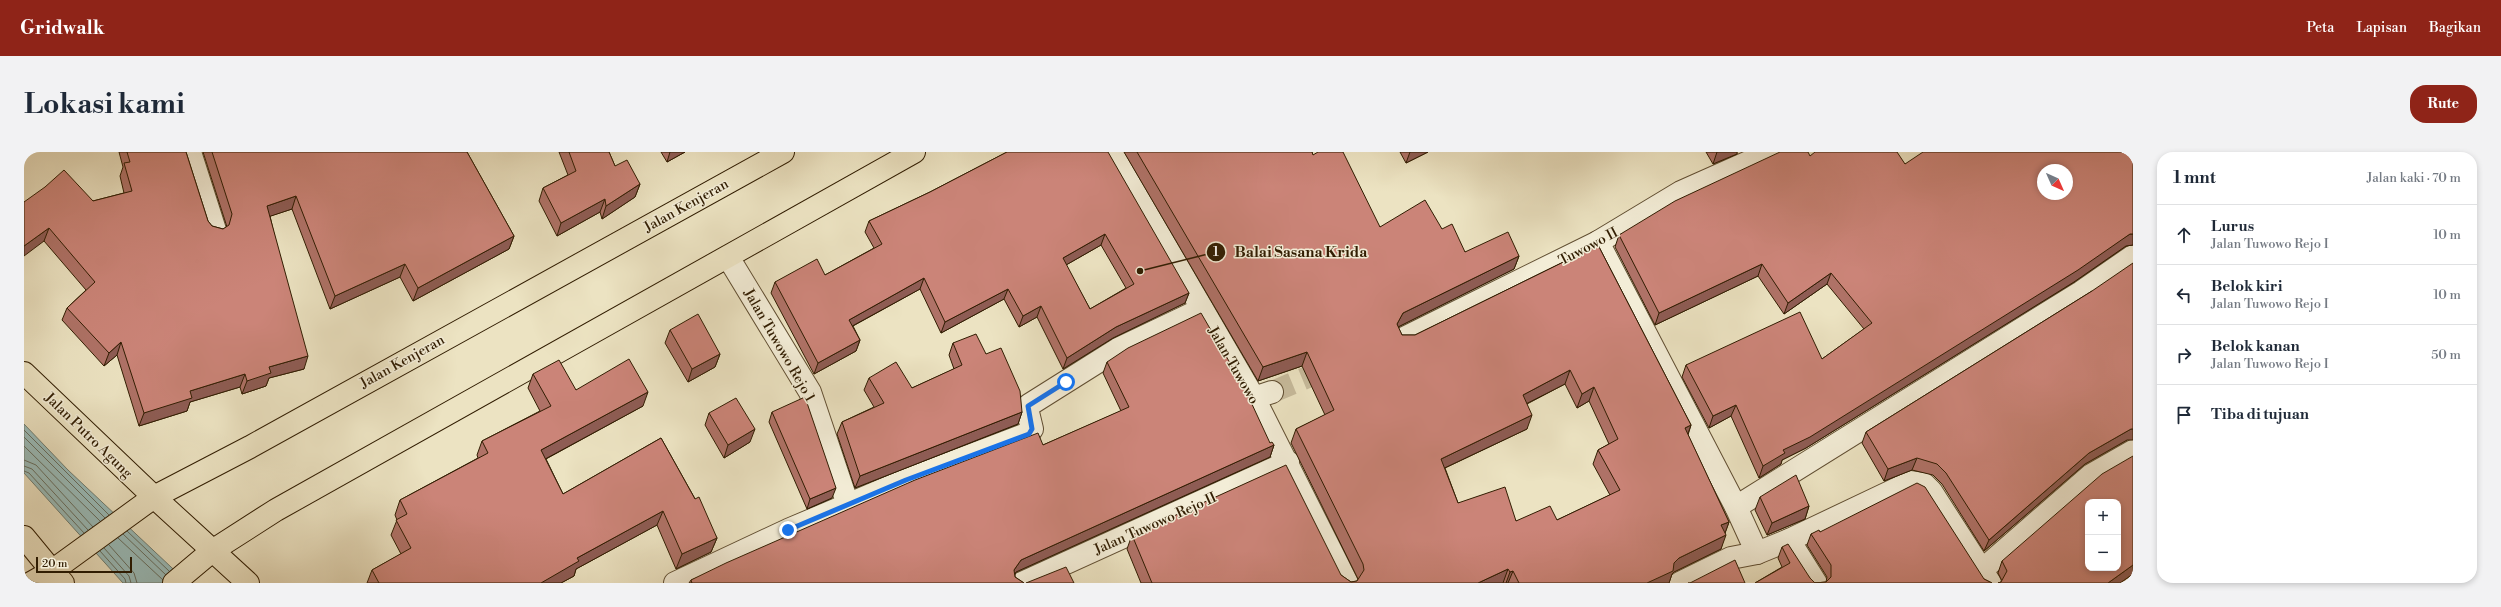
<!DOCTYPE html>
<html lang="id">
<head>
<meta charset="utf-8">
<style>
	body { margin:0; font-family:"Libre Bodoni",serif; background:#f2f2f3; color:#1f2937 }
	.controls { position:absolute; right:12px; bottom:12px; display:grid; overflow:hidden; border-radius:8px; box-shadow:0 2px 6px #0003 }
	.controls button { width:36px; height:36px; display:grid; place-items:center; padding:0; border:0; border-bottom:1px solid #e0e1e3; background:#fff; color:#1f2937; font:20px sans-serif }
	.compass { position:absolute; left:2013px; top:12px; width:36px; height:36px; border-radius:50%; background:#fff; box-shadow:0 2px 6px #0003; rotate:135deg }
	.scale { position:absolute; left:12px; bottom:10px; width:96px; box-sizing:border-box; padding-left:4px; border:2px solid #311d02; border-top:0; font-size:11px; line-height:14px; white-space:nowrap; color:#311d02; -webkit-text-stroke:3px #f3edd7; paint-order:stroke }
	.stop { position:absolute; width:12px; height:12px; margin:-9px; border:3px solid #1a73e8; border-radius:50%; background:#fff }
	.stop.end { background:#1a73e8; border-color:#fff; box-shadow:0 1px 4px #0008 }
	.list { margin:0; padding:0; list-style:none }
	h2 { display:flex; justify-content:space-between; align-items:center; height:52px; margin:0; padding:0 16px; font-size:17px }
	h2 small { font-size:13px; font-weight:400; color:#747a83 }
	.list li { display:grid; grid-template-columns:26px 1fr auto; gap:12px; align-items:center; box-sizing:border-box; height:60px; padding:0 16px; border-top:1px solid #e0e1e3 }
	.list b { display:block; font-size:15px; white-space:nowrap }
	.list p { margin:0; font-size:13px; white-space:nowrap; color:#747a83 }
	.list em { font-size:13px; font-style:normal; color:#747a83 }
	.icon { flex:none; width:22px; height:22px; fill:none; stroke:currentColor; stroke-width:2; stroke-linecap:round; stroke-linejoin:round }
	.map { position:relative; flex:none; width:2109px; height:431px; overflow:hidden; border-radius:16px }
	header { display:flex; align-items:center; gap:24px; box-sizing:border-box; height:56px; padding:0 20px; background:#8f2418; color:#fff }
	header strong { font-size:19px }
	nav { display:flex; gap:22px; margin-inline-start:auto; font-size:14px }
	.intro { display:flex; align-items:center; justify-content:space-between; box-sizing:border-box; height:96px; padding:0 24px }
	h1 { margin:0; font-size:28px }
	.button { padding:10px 18px; border-radius:16px; background:#8f2418; color:#fff; font-size:14px; font-weight:700 }
	main { display:flex; gap:24px; padding:0 24px }
	aside { flex:1; background:#fff; border-radius:16px; box-shadow:0 2px 6px #0003 }
	.map>svg:first-child { display:block }
	.water { fill:#9abdbb; stroke:#707d71 }
	.lines { fill:none; stroke-linecap:round; stroke-linejoin:round }
	.shore { stroke:#666d5e; stroke-width:1 }
	.minor-tunnel { stroke:#c7bb9c; stroke-width:22; stroke-dasharray:22 11; stroke-linecap:butt }
	.minor-casing { stroke:#604e32; stroke-width:24 }
	.major-casing { stroke:#311d02; stroke-width:24 }
	.highway-casing { stroke:#311d02; stroke-width:24 }
	.minor { stroke:#f3edd7; stroke-width:22 }
	.major { stroke:#ece3c2; stroke-width:22 }
	.highway { stroke:#ece3c2; stroke-width:22 }
	.wall { fill:#af7267; stroke:#311d02; fill-rule:evenodd }
	.shaded-wall { fill:#8e5c54; stroke:#311d02 }
	.building { fill:#cb8478; stroke:#311d02; fill-rule:evenodd }
	.route { stroke:#1a73e8; stroke-width:5 }
	.labels { text-anchor:middle; stroke-width:3; stroke-linejoin:round; paint-order:stroke }
	.street-label { font-size:14px; fill:#311d02; stroke:#f3edd7 }
	.leader { fill:none; stroke:#311d02; stroke-width:1.5 }
	.callout-dot { fill:#311d02; stroke:#f3edd7; stroke-width:1.5 }
	.mark-label { font-size:12px; text-anchor:middle; font-weight:bold; fill:#fff }
	.callout-label { font-size:15px; text-anchor:middle; font-weight:bold; fill:#311d02; stroke:#f3edd7; stroke-width:3; stroke-linejoin:round; paint-order:stroke }
</style>
</head>
<body>
<header>
<strong>Gridwalk</strong>
<nav><a>Peta</a><a>Lapisan</a><a>Bagikan</a></nav>
</header>
<div class="intro"><h1>Lokasi kami</h1><a class="button">Rute</a></div>
<main>
<div class="map">
<svg width="2109" height="431" viewBox="0 0 2109 431">
	<rect width="100%" height="100%" fill="#ece3c2"/>
	<filter id="stains"><feTurbulence type="fractalNoise" baseFrequency=".005" numOctaves="4"/><feColorMatrix values="0 0 0 0 .2 0 0 0 0 .09 0 0 0 0 .02 0 0 0 .5 -.17"/></filter>
	<radialGradient id="worn" r=".72"><stop offset=".6" stop-color="#630" stop-opacity="0"/><stop offset="1" stop-color="#630" stop-opacity=".3"/></radialGradient>
	<polygon class="water" points="0,272 44,318 164,431 99,431 0,321"/>
	<g class="lines">
		<g class="shore">
			<polyline points="0,278 85,363"/>
			<polyline points="0,285 81,366"/>
			<polyline points="0,294 76,369"/>
			<polyline points="0,308 12,313 69,375"/>
			<polyline points="0,314 8,317 64,378"/>
			<polyline points="0,319 5,321 60,381"/>
			<polyline points="103,379 145,419"/>
			<polyline points="99,382 142,423"/>
			<polyline points="94,386 139,428"/>
			<polyline points="85,393 110,421 113,431"/>
			<polyline points="80,396 105,424 107,431"/>
			<polyline points="76,399 101,427 102,431"/>
		</g>
		<polyline class="minor-tunnel" points="1248,240 1310,214"/>
		<defs>
			<g id="minor">
				<polyline points="166,0 191,78"/>
				<polyline points="1087,0 1230,246 1323,431"/>
				<polyline points="1574,90 1712,355 1733,401"/>
				<polyline points="704,105 786,240 824,353"/>
				<polyline points="1380,186 1574,90 1657,40 1747,0"/>
				<polyline points="1230,246 1248,240"/>
				<polyline points="1712,355 2057,140 2109,104"/>
				<polyline points="1765,388 1792,431"/>
				<polyline points="1958,418 2067,323 2109,299"/>
				<polyline points="651,431 764,378 882,328 1005,281 1008,277 1003,256 1005,253 1094,197 1178,157"/>
				<polyline points="998,431 1264,310"/>
				<polyline points="1656,431 1707,406 1733,401 1765,388 1887,330 1900,332 1907,339 1966,431"/>
			</g>
			<g id="major">
				<polyline points="0,221 130,345"/>
				<polyline points="0,385 28,419 7,431"/>
			</g>
			<g id="highway">
				<polyline points="130,345 224,431"/>
				<polyline points="39,431 28,419 130,345 226,295 759,0"/>
				<polyline points="150,431 188,399 252,358 890,0"/>
			</g>
		</defs>
		<use href="#minor" class="minor-casing"/>
		<use href="#major" class="major-casing"/>
		<use href="#highway" class="highway-casing"/>
		<use href="#minor" class="minor"/>
		<use href="#major" class="major"/>
		<use href="#highway" class="highway"/>
	</g>
	<g class="wall">
		<polygon points="95,0 162,0 184,69 188,74 199,77 203,75 179,0 443,0 490,84 485,97 389,149 376,125 306,157 268,57 246,64 280,217 245,226 242,234 218,242 216,235 166,250 163,259 115,274 93,203 80,214 38,168 43,156 62,138 20,89 0,50 69,49 100,41 96,24 99,15"/>
		<polygon points="535,0 585,0 591,14 616,32 611,45 578,67 576,60 533,84 515,49 519,36 544,23"/>
		<polygon points="637,0 661,0 643,10"/>
		<path d="M983,0L1165,141L1161,151L1089,186L1039,217L1013,165L995,175L980,147L917,181L896,137L829,174L836,188L832,199L790,222L747,141L751,130L801,123L850,96L841,80L845,69L906,40ZM1077,93L1102,136L1066,157L1042,113Z"/>
		<path d="M1100,0H1288L1289,3L1356,75L1418,77L1441,100L1495,104L1490,117L1374,175L1378,183H1391L1574,93L1667,273L1664,283L1705,370L1701,381L1697,397L1650,420L1648,422L1645,431H1117L1103,397L1108,383L1317,423L1327,430L1333,429L1334,427L1267,291L1272,277L1301,263L1278,214L1234,229ZM1541,232L1553,256L1565,249L1585,292L1574,298L1569,312L1586,343L1533,368L1492,369L1434,351L1421,316L1503,277V252Z"/>
		<polygon points="1376,0 1404,0 1382,11"/>
		<polygon points="1682,0 1713,0 1713,2 1689,12"/>
		<polygon points="2109,0 2109,93 2102,94 2050,130 1782,296 1758,308 1757,312 1735,326 1707,264 1685,276 1658,225 1662,213 1798,207 1840,177 1803,132 1760,162 1734,124 1631,173 1591,95 1595,83 1786,4 1881,12"/>
		<polygon points="2068,139 2103,288 2061,312 1960,399 1918,332 1909,323 1888,318 1860,329 1838,291 1842,280"/>
		<polygon points="646,178 696,202 691,215 664,230 641,191"/>
		<polygon points="929,191 962,202 998,260 994,272 831,336 813,282 818,270 850,255 840,238 845,226 888,236 930,217 925,203"/>
		<polygon points="1083,210 1250,293 1246,305 992,420 991,423 991,425 1000,431 665,431 667,428 1019,293 1097,259 1079,221"/>
		<polygon points="509,222 552,238 619,254 522,307 539,342 637,286 693,386 687,400 652,417 633,373 552,417 550,424 537,431 343,431 348,418 377,402 367,383 373,368 371,363 376,348 454,306 453,303 458,289 516,259 504,236"/>
		<polygon points="748,260 808,346 783,357 745,270"/>
		<polygon points="685,261 726,290 700,306 681,273"/>
		<polygon points="1736,345 1785,354 1781,367 1743,383 1731,358"/>
		<polygon points="1796,380 1960,427 1968,431 1731,431 1758,415 1754,406 1758,395 1786,426 1791,431 1802,430 1803,425 1783,393 1787,382"/>
		<polygon points="1978,409 2109,422 2096,431 1974,431 1977,430 1978,429 1974,421"/>
	</g>
	<g class="shaded-wall">
		<polygon points="646,0 661,0 643,10"/>
		<polygon points="1386,0 1404,0 1382,11"/>
		<polygon points="1693,0 1713,0 1713,2 1689,12"/>
		<polygon points="616,32 611,45 578,67 582,54"/>
		<polygon points="272,44 268,57 238,67 243,54"/>
		<polygon points="581,47 576,60 533,84 537,71"/>
		<polygon points="25,76 20,89 0,104 0,94"/>
		<polygon points="1081,82 1077,93 1035,117 1039,106"/>
		<polygon points="2106,82 2109,82 2109,93 2102,94 2050,130 1782,296 1758,308 1757,312 1735,326 1739,314 1759,298"/>
		<polygon points="490,84 485,97 389,149 394,136"/>
		<polygon points="1495,104 1490,117 1374,175 1373,172 1379,161"/>
		<polygon points="381,112 376,125 306,157 311,144"/>
		<polygon points="1738,112 1734,124 1631,173 1635,161"/>
		<polygon points="1807,121 1803,132 1760,162 1764,151"/>
		<polygon points="900,126 896,137 821,178 825,168"/>
		<polygon points="984,137 980,147 917,181 921,170"/>
		<polygon points="1165,141 1161,151 1089,186 1039,217 1043,206 1092,175"/>
		<polygon points="1017,154 1013,165 995,175 999,164"/>
		<polygon points="836,188 832,199 790,222 794,211"/>
		<polygon points="97,190 93,203 80,214 85,201"/>
		<polygon points="1283,200 1278,214 1234,229 1239,215"/>
		<polygon points="696,202 691,215 664,230 668,217"/>
		<polygon points="284,204 280,217 245,226 242,234 218,242 223,229 245,215"/>
		<polygon points="1546,218 1541,232 1494,256 1499,243"/>
		<polygon points="221,222 216,235 166,250 163,259 115,274 120,261 166,239"/>
		<polygon points="1570,235 1565,249 1553,256 1558,242"/>
		<polygon points="624,240 619,254 512,312 517,298"/>
		<polygon points="1712,253 1707,264 1685,276 1689,264"/>
		<polygon points="998,260 994,272 831,336 836,324"/>
		<polygon points="1508,263 1503,277 1412,320 1417,307"/>
		<polygon points="1667,273 1662,287 1661,276"/>
		<polygon points="731,277 726,290 700,306 704,293"/>
		<polygon points="2107,277 2109,277 2109,288 2103,288 2061,312 1960,399 1965,388 2065,301"/>
		<polygon points="1250,293 1246,305 992,420 986,430 990,418 997,408"/>
		<polygon points="1893,306 1888,318 1860,329 1864,317"/>
		<polygon points="812,336 808,346 783,357 786,347"/>
		<polygon points="1785,354 1781,367 1743,383 1748,371"/>
		<polygon points="639,359 633,373 552,417 550,424 537,431 517,431 553,406"/>
		<polygon points="1705,370 1700,384 1697,373"/>
		<polygon points="1702,383 1697,397 1650,420 1648,422 1645,431 1623,431 1650,411 1655,406"/>
		<polygon points="693,386 687,400 652,417 658,402"/>
		<polygon points="2109,413 2109,422 2096,431 2084,431"/>
		<polygon points="1484,417 1479,431 1454,431"/>
		<polygon points="1489,419 1484,431 1482,431 1486,420"/>
	</g>
	<g class="building">
		<polygon points="103,0 162,0 184,69 188,74 199,77 205,73 208,62 188,0 443,0 490,84 394,136 381,112 311,144 272,44 243,54 284,204 245,215 247,221 223,229 221,222 166,239 168,246 120,261 97,190 85,201 43,156 71,130 25,76 0,94 0,50 21,35 40,18 69,49 108,39 100,11 106,10"/>
		<polygon points="545,0 585,0 591,14 603,8 616,32 582,54 581,47 537,71 519,36 552,19"/>
		<path d="M983,0H1084L1165,141L1092,175L1043,206L1017,154L999,164L984,137L921,170L900,126L825,168L836,188L794,211L751,130L793,107L801,123L858,92L845,69L906,40ZM1081,82L1110,132L1066,157L1039,106Z"/>
		<path d="M1113,0H1288L1289,3L1294,0H1319L1356,75L1401,48L1418,77L1428,72L1441,100L1484,80L1495,104L1379,161L1373,172L1378,183H1391L1574,93L1667,273L1661,276L1705,370L1697,373L1702,383L1655,406L1650,411L1649,419L1623,431H1495L1489,419L1486,420L1484,417L1454,431H1128L1108,383L1262,313L1317,423L1327,430L1333,429L1340,418L1339,412L1272,277L1310,258L1283,200L1239,215ZM1546,218L1558,242L1570,235L1594,287L1574,298L1596,338L1533,368L1526,354L1492,369L1481,335L1434,351L1417,307L1508,263L1499,243Z"/>
		<path d="M1756,0H1784L1786,4L1791,0H1873L1881,12L1899,0H2109V82H2106L2054,118L1786,285L1759,298L1761,301L1739,314L1712,253L1689,264L1662,213L1776,160L1798,207L1848,171L1807,121L1764,151L1738,112L1635,161L1595,83L1651,49ZM2019,18H2043V42H2019Z"/>
		<polygon points="2109,111 2109,277 2107,277 2065,301 1965,388 1922,321 1913,312 1893,306 1864,317 1842,280 2068,139"/>
		<polygon points="1177,161 1220,235 1246,291 1248,290 1250,293 997,408 990,418 991,425 1000,431 667,431 668,431 667,428 702,411 891,328 1014,281 1019,293 1105,255 1083,210 1104,196"/>
		<polygon points="674,162 696,202 668,217 646,178"/>
		<polygon points="952,182 962,202 977,196 996,239 998,260 836,324 818,270 860,251 845,226 872,210 888,236 938,213 929,191"/>
		<polygon points="605,207 624,240 517,298 539,342 637,286 671,347 675,345 693,386 658,402 639,359 553,406 555,409 517,431 355,431 348,418 387,396 372,368 383,362 376,348 464,301 458,289 527,254 509,222 535,208 552,238"/>
		<polygon points="781,245 812,336 786,347 748,260"/>
		<polygon points="712,246 731,277 704,293 685,261"/>
		<path d="M2109,304V413L2084,431H1974L1977,430L1983,419L1978,409L2078,322ZM2064,350H2094V416H2064Z"/>
		<polygon points="1772,323 1785,354 1748,371 1736,345"/>
		<polygon points="1893,331 1901,335 1960,427 1968,431 1731,431 1766,411 1758,395 1764,392 1786,426 1791,431 1802,430 1807,425 1807,413 1787,382 1795,378 1796,380"/>
		<polygon points="1711,408 1721,431 1664,431 1666,431"/>
		<polygon points="1042,415 1050,431 1002,431"/>
	</g>
	<g class="lines">
		<polyline class="route" points="764,378 882,328 1005,282 1008,277 1004,254 1042,230"/>
	</g>
	<g class="labels">
		<g class="street-label">
			<text transform="translate(662 53) rotate(-29)" y="5">Jalan Kenjeran</text>
			<text transform="translate(1564 94) rotate(-28)" y="5">Tuwowo II</text>
			<text transform="translate(756 193) rotate(60)" y="5">Jalan Tuwowo Rejo 1</text>
			<text transform="translate(378 209) rotate(-29)" y="5">Jalan Kenjeran</text>
			<text transform="translate(1210 213) rotate(60)" y="5">Jalan Tuwowo</text>
			<text transform="translate(65 283) rotate(44)" y="5">Jalan Putro Agung</text>
			<text transform="translate(1131 371) rotate(-24)" y="5">Jalan Tuwowo Rejo II</text>
		</g>
	</g>
	<path class="leader" d="M1116 119L1192 100"/>
	<g class="callout-dot">
		<circle cx="1116" cy="119" r="4"/>
		<circle cx="1192" cy="100" r="10"/>
	</g>
	<g class="mark-label">
		<text x="1192" y="104">1</text>
	</g>
	<g class="callout-label">
		<text x="1277" y="105">Balai Sasana Krida</text>
	</g>
	<rect width="100%" height="100%" filter="url(#stains)"/>
	<rect width="100%" height="100%" fill="url(#worn)"/>
</svg>
<div class="controls">
<button>+</button>
<button>−</button>
</div>
<svg class="compass" viewBox="-18 -18 36 36"><path d="M0-13l5 13h-10z" fill="#e53935"/><path d="M0 13l5-13h-10z" fill="#747a83"/></svg>
<div class="scale">20 m</div>
<div class="stop" style="left:1042px;top:230px"></div>
<div class="stop end" style="left:764px;top:378px"></div>
</div>
<aside>
<h2>1 mnt<small>Jalan kaki · 70 m</small></h2>
<ul class="list">
<li><svg class="icon" aria-label="ahead" viewBox="0 0 24 24"><path d="M12 20V5M6 11l6-6 6 6"/></svg><div><b>Lurus</b><p>Jalan Tuwowo Rejo I</p></div><em>10 m</em></li>
<li><svg class="icon" aria-label="left" viewBox="0 0 24 24"><path d="M17 20v-9H6M10 6l-5 5 5 5"/></svg><div><b>Belok kiri</b><p>Jalan Tuwowo Rejo I</p></div><em>10 m</em></li>
<li><svg class="icon" aria-label="right" viewBox="0 0 24 24"><path d="M7 20v-9h11M14 6l5 5-5 5"/></svg><div><b>Belok kanan</b><p>Jalan Tuwowo Rejo I</p></div><em>50 m</em></li>
<li><svg class="icon" aria-label="arrive" viewBox="0 0 24 24"><path d="M6 21V4h12l-3 4 3 4H6"/></svg><div><b>Tiba di tujuan</b></div></li>
</ul>
</aside>
</main>
</body>
</html>
